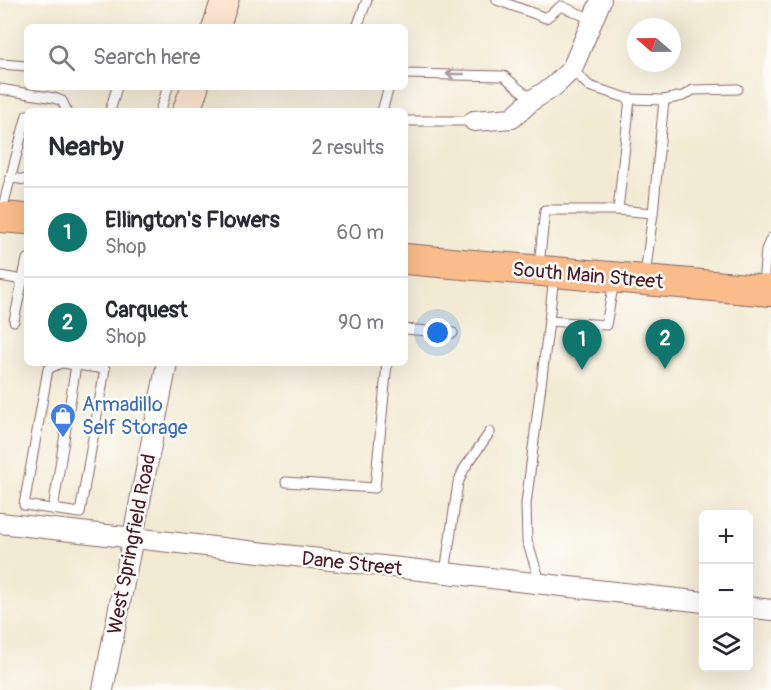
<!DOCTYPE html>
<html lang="en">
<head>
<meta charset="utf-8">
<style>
	body { margin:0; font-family:Pangolin,sans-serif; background:#f2f2f3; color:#2b2b33 }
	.controls { position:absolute; right:18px; bottom:18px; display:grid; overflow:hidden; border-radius:9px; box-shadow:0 6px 24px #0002 }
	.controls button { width:54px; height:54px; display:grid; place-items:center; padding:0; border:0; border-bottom:2px solid #e1e1e2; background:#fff; color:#2b2b33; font:30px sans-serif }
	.compass { position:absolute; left:627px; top:18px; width:54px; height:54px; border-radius:50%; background:#fff; box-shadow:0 6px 24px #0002; rotate:290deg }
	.you { position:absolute; left:438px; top:333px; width:21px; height:21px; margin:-15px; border:4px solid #fff; border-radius:50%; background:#1a73e8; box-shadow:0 0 0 9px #1a73e833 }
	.badge { display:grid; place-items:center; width:39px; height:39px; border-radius:50%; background:#0f766e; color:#fff; font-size:20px; font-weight:700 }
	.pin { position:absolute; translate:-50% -50px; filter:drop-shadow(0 2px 3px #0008) }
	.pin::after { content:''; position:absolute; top:32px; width:21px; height:18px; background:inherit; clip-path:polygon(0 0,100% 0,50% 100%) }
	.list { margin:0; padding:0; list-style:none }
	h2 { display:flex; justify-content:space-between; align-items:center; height:78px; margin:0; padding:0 24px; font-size:26px }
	h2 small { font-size:20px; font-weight:400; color:#7c7c81 }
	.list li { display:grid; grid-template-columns:39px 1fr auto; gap:18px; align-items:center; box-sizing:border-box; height:90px; padding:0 24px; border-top:2px solid #e1e1e2 }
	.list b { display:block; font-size:22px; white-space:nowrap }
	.list p { margin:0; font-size:20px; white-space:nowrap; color:#7c7c81 }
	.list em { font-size:20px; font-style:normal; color:#7c7c81 }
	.icon { flex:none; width:33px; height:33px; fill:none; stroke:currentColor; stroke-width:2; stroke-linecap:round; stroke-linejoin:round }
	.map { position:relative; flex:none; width:771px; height:690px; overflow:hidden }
	.search { position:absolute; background:#fff; box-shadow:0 6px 24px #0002; left:24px; top:24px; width:384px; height:66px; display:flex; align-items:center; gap:15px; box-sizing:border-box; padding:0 21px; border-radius:9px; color:#7c7c81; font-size:22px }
	.panel { position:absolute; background:#fff; box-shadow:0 6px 24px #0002; left:24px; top:108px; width:384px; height:258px; border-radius:9px }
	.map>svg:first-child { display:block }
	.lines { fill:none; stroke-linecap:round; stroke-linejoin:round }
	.lane-casing { stroke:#856666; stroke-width:11 }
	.street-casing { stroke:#856666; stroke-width:22 }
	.secondary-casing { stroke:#856666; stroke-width:29 }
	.primary-casing { stroke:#856666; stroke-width:32 }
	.lane { stroke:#fff; stroke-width:9 }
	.street { stroke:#fff; stroke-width:20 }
	.secondary { stroke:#fde4d0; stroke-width:27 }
	.primary { stroke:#f9bc8a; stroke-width:30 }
	.oneway { stroke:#ae9aa0 }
	.labels { text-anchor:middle; stroke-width:5; stroke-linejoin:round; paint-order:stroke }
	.street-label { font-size:20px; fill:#4a1f2b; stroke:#fdfcf7 }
	.shop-label { font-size:20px; fill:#366cbe; stroke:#fdfcf7; text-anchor:start }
</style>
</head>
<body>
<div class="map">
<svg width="771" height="690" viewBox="0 0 771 690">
	<rect width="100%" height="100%" fill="#fdfcf7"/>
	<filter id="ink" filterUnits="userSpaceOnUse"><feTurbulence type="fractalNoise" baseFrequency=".0167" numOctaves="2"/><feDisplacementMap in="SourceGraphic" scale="12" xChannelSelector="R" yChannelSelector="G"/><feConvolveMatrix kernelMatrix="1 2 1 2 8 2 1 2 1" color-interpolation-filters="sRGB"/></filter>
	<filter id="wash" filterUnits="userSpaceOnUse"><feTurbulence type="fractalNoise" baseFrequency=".008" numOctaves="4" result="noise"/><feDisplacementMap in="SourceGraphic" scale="24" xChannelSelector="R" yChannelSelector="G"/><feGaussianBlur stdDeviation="1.35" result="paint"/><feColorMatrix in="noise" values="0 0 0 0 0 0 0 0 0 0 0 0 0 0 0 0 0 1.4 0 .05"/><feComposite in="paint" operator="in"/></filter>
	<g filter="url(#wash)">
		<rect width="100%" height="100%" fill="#f2ead3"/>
	</g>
	<g filter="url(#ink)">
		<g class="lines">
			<defs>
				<g id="lane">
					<polyline points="497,0 546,18 561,6"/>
					<polyline points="561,6 594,20"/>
					<polyline points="357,27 367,0"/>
					<polyline points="0,64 27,66"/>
					<polyline points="572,69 589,86 630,99 618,210 653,213 645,276"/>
					<polyline points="405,74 504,76 532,100"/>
					<polyline points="0,89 54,98 62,101 67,111"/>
					<polyline points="630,99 664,100 683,96 693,90 738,89"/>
					<polyline points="110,111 117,87"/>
					<polyline points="160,111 168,87"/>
					<polyline points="382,111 389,87"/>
					<polyline points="405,121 474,121"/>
					<polyline points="10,178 27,180"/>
					<polyline points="653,213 664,100"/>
					<polyline points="1,214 27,115"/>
					<polyline points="539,265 545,210 618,210"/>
					<polyline points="554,275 549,321 606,325 614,282"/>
					<polyline points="0,276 23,280"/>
					<polyline points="763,285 766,250 771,238"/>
					<polyline points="14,321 27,259"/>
					<polyline points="405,329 453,333"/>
					<polyline points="61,363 48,369 24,505 80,513 105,369 62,363"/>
					<polyline points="286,482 375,488 387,363"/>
					<polyline points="53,509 76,365"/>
					<polyline points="445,573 458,483 464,469 490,432"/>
					<polyline points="541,584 527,541 526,504 549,321"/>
				</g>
				<g id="street">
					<polyline points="474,121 512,118 532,100 553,87 572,69 601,0"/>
					<polyline points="0,523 704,602"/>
					<polyline points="748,607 771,610"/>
					<polyline points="103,690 167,363"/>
				</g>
				<g id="secondary">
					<polyline points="216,27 225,0"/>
					<polyline points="186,111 195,87"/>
				</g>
				<g id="primary">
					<polyline points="0,217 27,219"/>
					<polyline points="405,259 771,291"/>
				</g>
			</defs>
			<use href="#lane" class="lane-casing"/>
			<use href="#street" class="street-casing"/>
			<use href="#secondary" class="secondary-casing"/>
			<use href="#primary" class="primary-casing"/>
			<use href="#lane" class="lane"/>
			<use href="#street" class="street"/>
			<use href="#secondary" class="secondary"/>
			<use href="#primary" class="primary"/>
		</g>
		<defs><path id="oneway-shaft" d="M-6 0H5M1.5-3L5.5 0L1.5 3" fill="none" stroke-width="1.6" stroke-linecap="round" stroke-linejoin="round" transform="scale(1.5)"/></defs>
		<use class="oneway" href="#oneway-shaft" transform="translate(455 74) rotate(-180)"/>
	</g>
	<defs>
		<symbol id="shop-pin" viewBox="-11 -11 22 30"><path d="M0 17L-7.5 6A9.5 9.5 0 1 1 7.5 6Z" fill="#3f7fe0" stroke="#fdfcf7"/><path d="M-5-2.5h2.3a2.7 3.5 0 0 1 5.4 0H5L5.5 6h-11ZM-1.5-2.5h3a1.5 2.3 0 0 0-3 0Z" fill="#fff"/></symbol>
	</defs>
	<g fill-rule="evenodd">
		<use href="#shop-pin" x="48" y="401" width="30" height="40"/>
	</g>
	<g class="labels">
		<g class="street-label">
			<text transform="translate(588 275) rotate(5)" y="7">South Main Street</text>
			<text transform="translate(131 544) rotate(-79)" y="7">West Springfield Road</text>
			<text transform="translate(352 563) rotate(6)" y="7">Dane Street</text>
		</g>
		<g class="shop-label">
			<text x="82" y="411">Armadillo<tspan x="82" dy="23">Self Storage</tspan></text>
		</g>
	</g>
</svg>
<div class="controls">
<button>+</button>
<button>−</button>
<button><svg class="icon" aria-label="layers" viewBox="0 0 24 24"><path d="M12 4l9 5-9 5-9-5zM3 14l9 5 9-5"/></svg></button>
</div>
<svg class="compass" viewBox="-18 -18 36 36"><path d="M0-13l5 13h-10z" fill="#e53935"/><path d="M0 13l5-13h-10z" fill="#7c7c81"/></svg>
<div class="you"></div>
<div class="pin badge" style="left:582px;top:370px">1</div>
<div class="pin badge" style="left:665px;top:369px">2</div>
<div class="search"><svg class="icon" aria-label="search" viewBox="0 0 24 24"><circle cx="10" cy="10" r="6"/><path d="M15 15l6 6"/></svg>Search here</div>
<section class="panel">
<h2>Nearby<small>2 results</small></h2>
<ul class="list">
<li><span class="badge">1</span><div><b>Ellington's Flowers</b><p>Shop</p></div><em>60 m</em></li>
<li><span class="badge">2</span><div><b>Carquest</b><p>Shop</p></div><em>90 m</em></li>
</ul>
</section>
</div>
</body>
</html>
